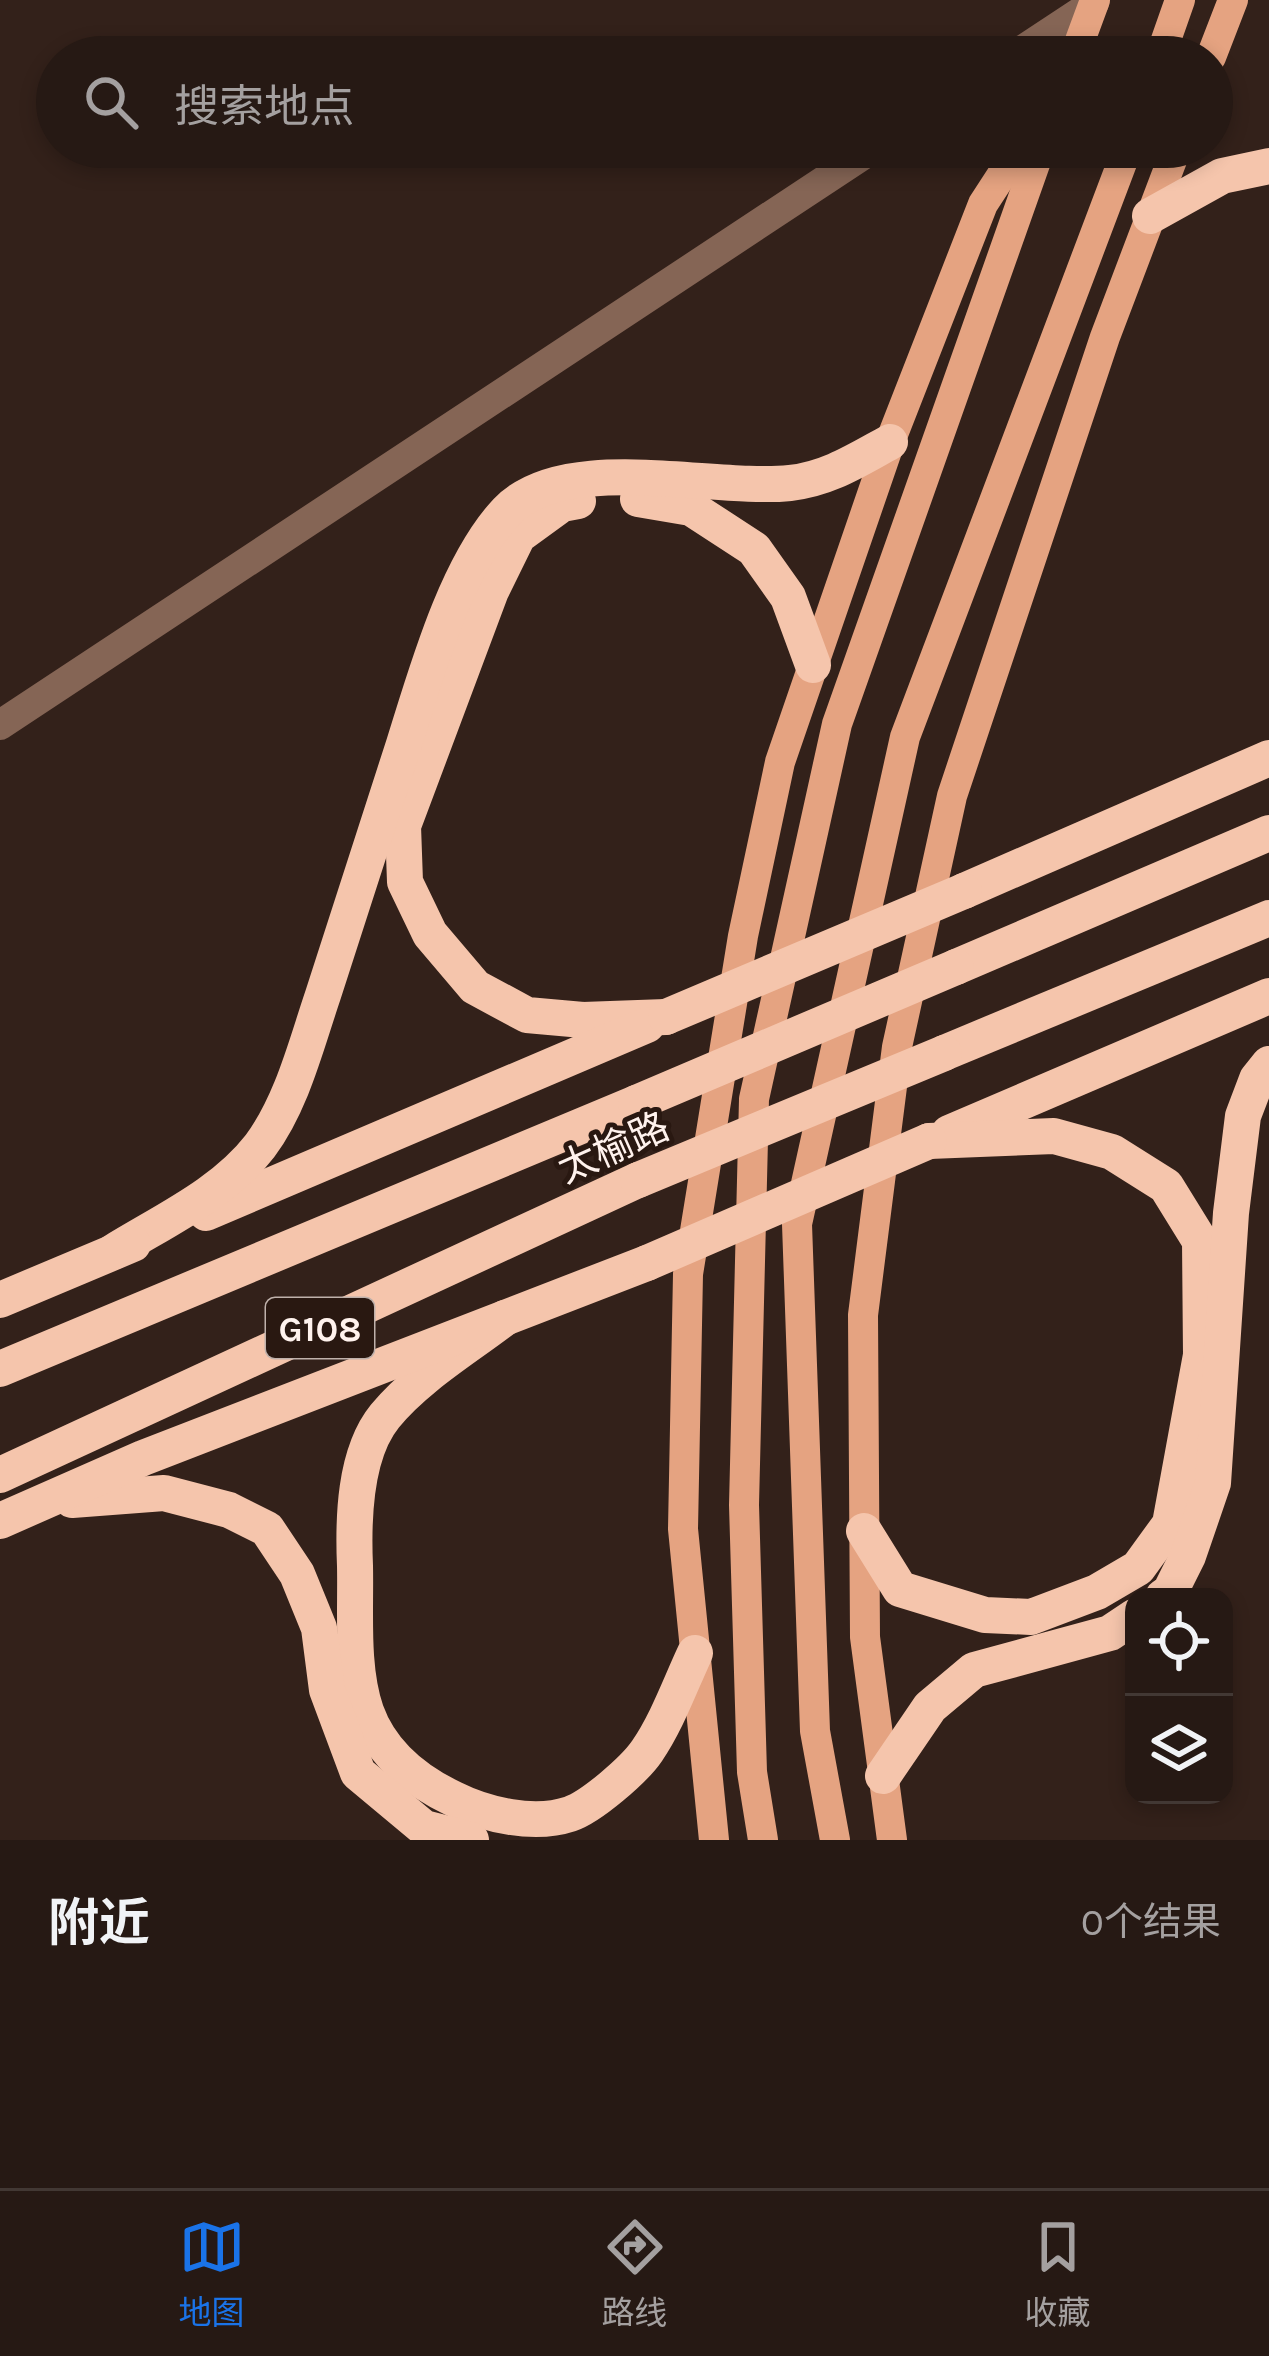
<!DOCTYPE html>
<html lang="zh">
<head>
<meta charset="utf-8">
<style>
	body { margin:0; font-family:Karla,"Noto Sans SC",sans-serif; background:#322622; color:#f1f3f6 }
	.controls { position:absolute; right:36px; bottom:36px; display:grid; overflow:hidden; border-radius:24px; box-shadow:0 6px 18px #0003 }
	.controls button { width:108px; height:108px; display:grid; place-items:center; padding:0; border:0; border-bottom:3px solid #423834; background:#261914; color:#f1f3f6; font:60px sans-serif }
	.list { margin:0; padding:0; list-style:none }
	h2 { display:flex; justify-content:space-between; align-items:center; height:156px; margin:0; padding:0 48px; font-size:51px }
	h2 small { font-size:39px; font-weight:400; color:#a4a0a0 }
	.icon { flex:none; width:66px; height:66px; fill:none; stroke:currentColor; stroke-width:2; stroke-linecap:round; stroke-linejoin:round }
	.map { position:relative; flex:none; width:1269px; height:1840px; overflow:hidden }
	.search { position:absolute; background:#261914; box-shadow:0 6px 18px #0003; left:36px; right:36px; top:36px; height:132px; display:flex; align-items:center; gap:30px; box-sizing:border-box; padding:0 42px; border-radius:66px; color:#a4a0a0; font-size:45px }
	.sheet { height:348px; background:#261914 }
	nav { display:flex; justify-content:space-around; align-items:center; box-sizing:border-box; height:168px; border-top:3px solid #423834; background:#261914; font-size:33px; color:#a4a0a0 }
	nav a { display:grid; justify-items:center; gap:6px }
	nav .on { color:#1a73e8 }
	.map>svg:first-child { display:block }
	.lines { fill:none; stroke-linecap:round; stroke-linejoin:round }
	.minor { stroke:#856555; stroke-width:30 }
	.major { stroke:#e5a381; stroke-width:30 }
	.highway { stroke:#f5c5ac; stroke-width:36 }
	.highway-bridge { stroke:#f5c5ac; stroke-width:36 }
	.labels { text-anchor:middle; stroke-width:10; stroke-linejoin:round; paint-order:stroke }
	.shield { fill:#291811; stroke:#bfb1ab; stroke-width:3 }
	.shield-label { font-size:36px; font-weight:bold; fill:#fff2ed }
	.street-label { font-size:39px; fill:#fff2ed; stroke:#291811 }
</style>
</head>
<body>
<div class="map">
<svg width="1269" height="1840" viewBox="0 0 1269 1840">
	<rect width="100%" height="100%" fill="#33211a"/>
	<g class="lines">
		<g class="minor">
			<polyline points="1012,57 1094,3"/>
			<polyline points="0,725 875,147"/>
		</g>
		<g class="major">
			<polyline points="1074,57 1095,0"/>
			<polyline points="1160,57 1180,0"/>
			<polyline points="1211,57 1233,0"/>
			<polyline points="714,1840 683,1529 688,1274 743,936 780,762 890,442 983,204 1020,147"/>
			<polyline points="763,1840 752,1772 744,1505 754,1099 837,724 1041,147"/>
			<polyline points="835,1840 815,1731 797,1224 905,737 1128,147"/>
			<polyline points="892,1840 865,1637 863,1315 897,1047 952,796 1105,337 1177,147"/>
		</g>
		<g class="highway">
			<polyline points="1150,216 1222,176 1269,166"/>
			<polyline points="638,499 691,508 754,549 788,597 813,665"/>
			<polyline points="578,501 562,504 518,536 491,591 403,826 405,882 430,934 475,987 527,1015 583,1020 666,1017"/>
			<polyline points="964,891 1269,758"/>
			<polyline points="956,967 1269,833"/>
			<polyline points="944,1053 1269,918"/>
			<polyline points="949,1133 1269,996"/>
			<polyline points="206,1213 647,1025"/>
			<path d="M113,1252C163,1221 223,1194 260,1146C292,1103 306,1045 323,995C350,911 377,827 404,744C426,674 456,565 507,511C565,451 712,491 790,483C828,479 857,460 890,442"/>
			<polyline points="0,1300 133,1244"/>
			<path d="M505,1318C466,1348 417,1377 385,1416C354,1454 353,1520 355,1566C356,1613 351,1667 366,1711C381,1753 416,1781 454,1799C486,1815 534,1826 570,1814C591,1807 634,1770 647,1751C667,1722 680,1685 695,1653"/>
			<polyline points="0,1369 636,1103"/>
			<polyline points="0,1475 638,1180"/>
			<polyline points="72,1500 164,1493 229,1510 267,1529 297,1574 319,1628 327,1690 358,1773 424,1828 471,1840"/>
			<polyline points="0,1521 143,1458 647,1263"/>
			<polyline points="864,1531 900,1589 985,1615 1031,1617 1097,1592 1138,1568 1170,1524 1201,1355 1200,1241 1166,1186 1112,1152 1054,1136 929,1141"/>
			<polyline points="1163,1597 1170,1592 1188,1556 1213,1483 1231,1213 1243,1116 1257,1079 1269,1064"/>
			<polyline points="883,1776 930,1707 974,1670 1110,1633 1134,1617"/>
		</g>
		<g class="highway-bridge">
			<polyline points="666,1017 964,891"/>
			<polyline points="636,1103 956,967"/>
			<polyline points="638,1180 944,1053"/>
			<polyline points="647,1263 929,1141"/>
		</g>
	</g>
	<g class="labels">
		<rect class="shield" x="266" y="1298" width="108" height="60" rx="9"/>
		<g class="shield-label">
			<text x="320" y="1341">G108</text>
		</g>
		<g class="street-label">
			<text transform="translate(613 1147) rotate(-24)" y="14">太榆路</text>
		</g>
	</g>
</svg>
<div class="controls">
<button><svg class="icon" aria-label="locate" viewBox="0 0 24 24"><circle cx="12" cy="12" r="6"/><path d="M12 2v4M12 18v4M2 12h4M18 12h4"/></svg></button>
<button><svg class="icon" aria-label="layers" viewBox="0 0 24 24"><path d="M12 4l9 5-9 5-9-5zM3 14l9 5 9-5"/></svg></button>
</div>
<div class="search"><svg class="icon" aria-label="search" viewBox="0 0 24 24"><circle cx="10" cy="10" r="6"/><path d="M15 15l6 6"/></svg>搜索地点</div>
</div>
<section class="sheet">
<h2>附近<small>0个结果</small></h2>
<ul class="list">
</ul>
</section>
<nav>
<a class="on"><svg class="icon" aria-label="map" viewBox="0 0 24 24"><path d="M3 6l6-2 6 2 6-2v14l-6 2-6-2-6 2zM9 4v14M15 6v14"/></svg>地图</a>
<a><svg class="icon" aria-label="directions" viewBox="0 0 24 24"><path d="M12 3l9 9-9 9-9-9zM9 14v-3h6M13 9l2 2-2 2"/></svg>路线</a>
<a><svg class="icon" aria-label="saved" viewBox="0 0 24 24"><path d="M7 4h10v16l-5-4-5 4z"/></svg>收藏</a>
</nav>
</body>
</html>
